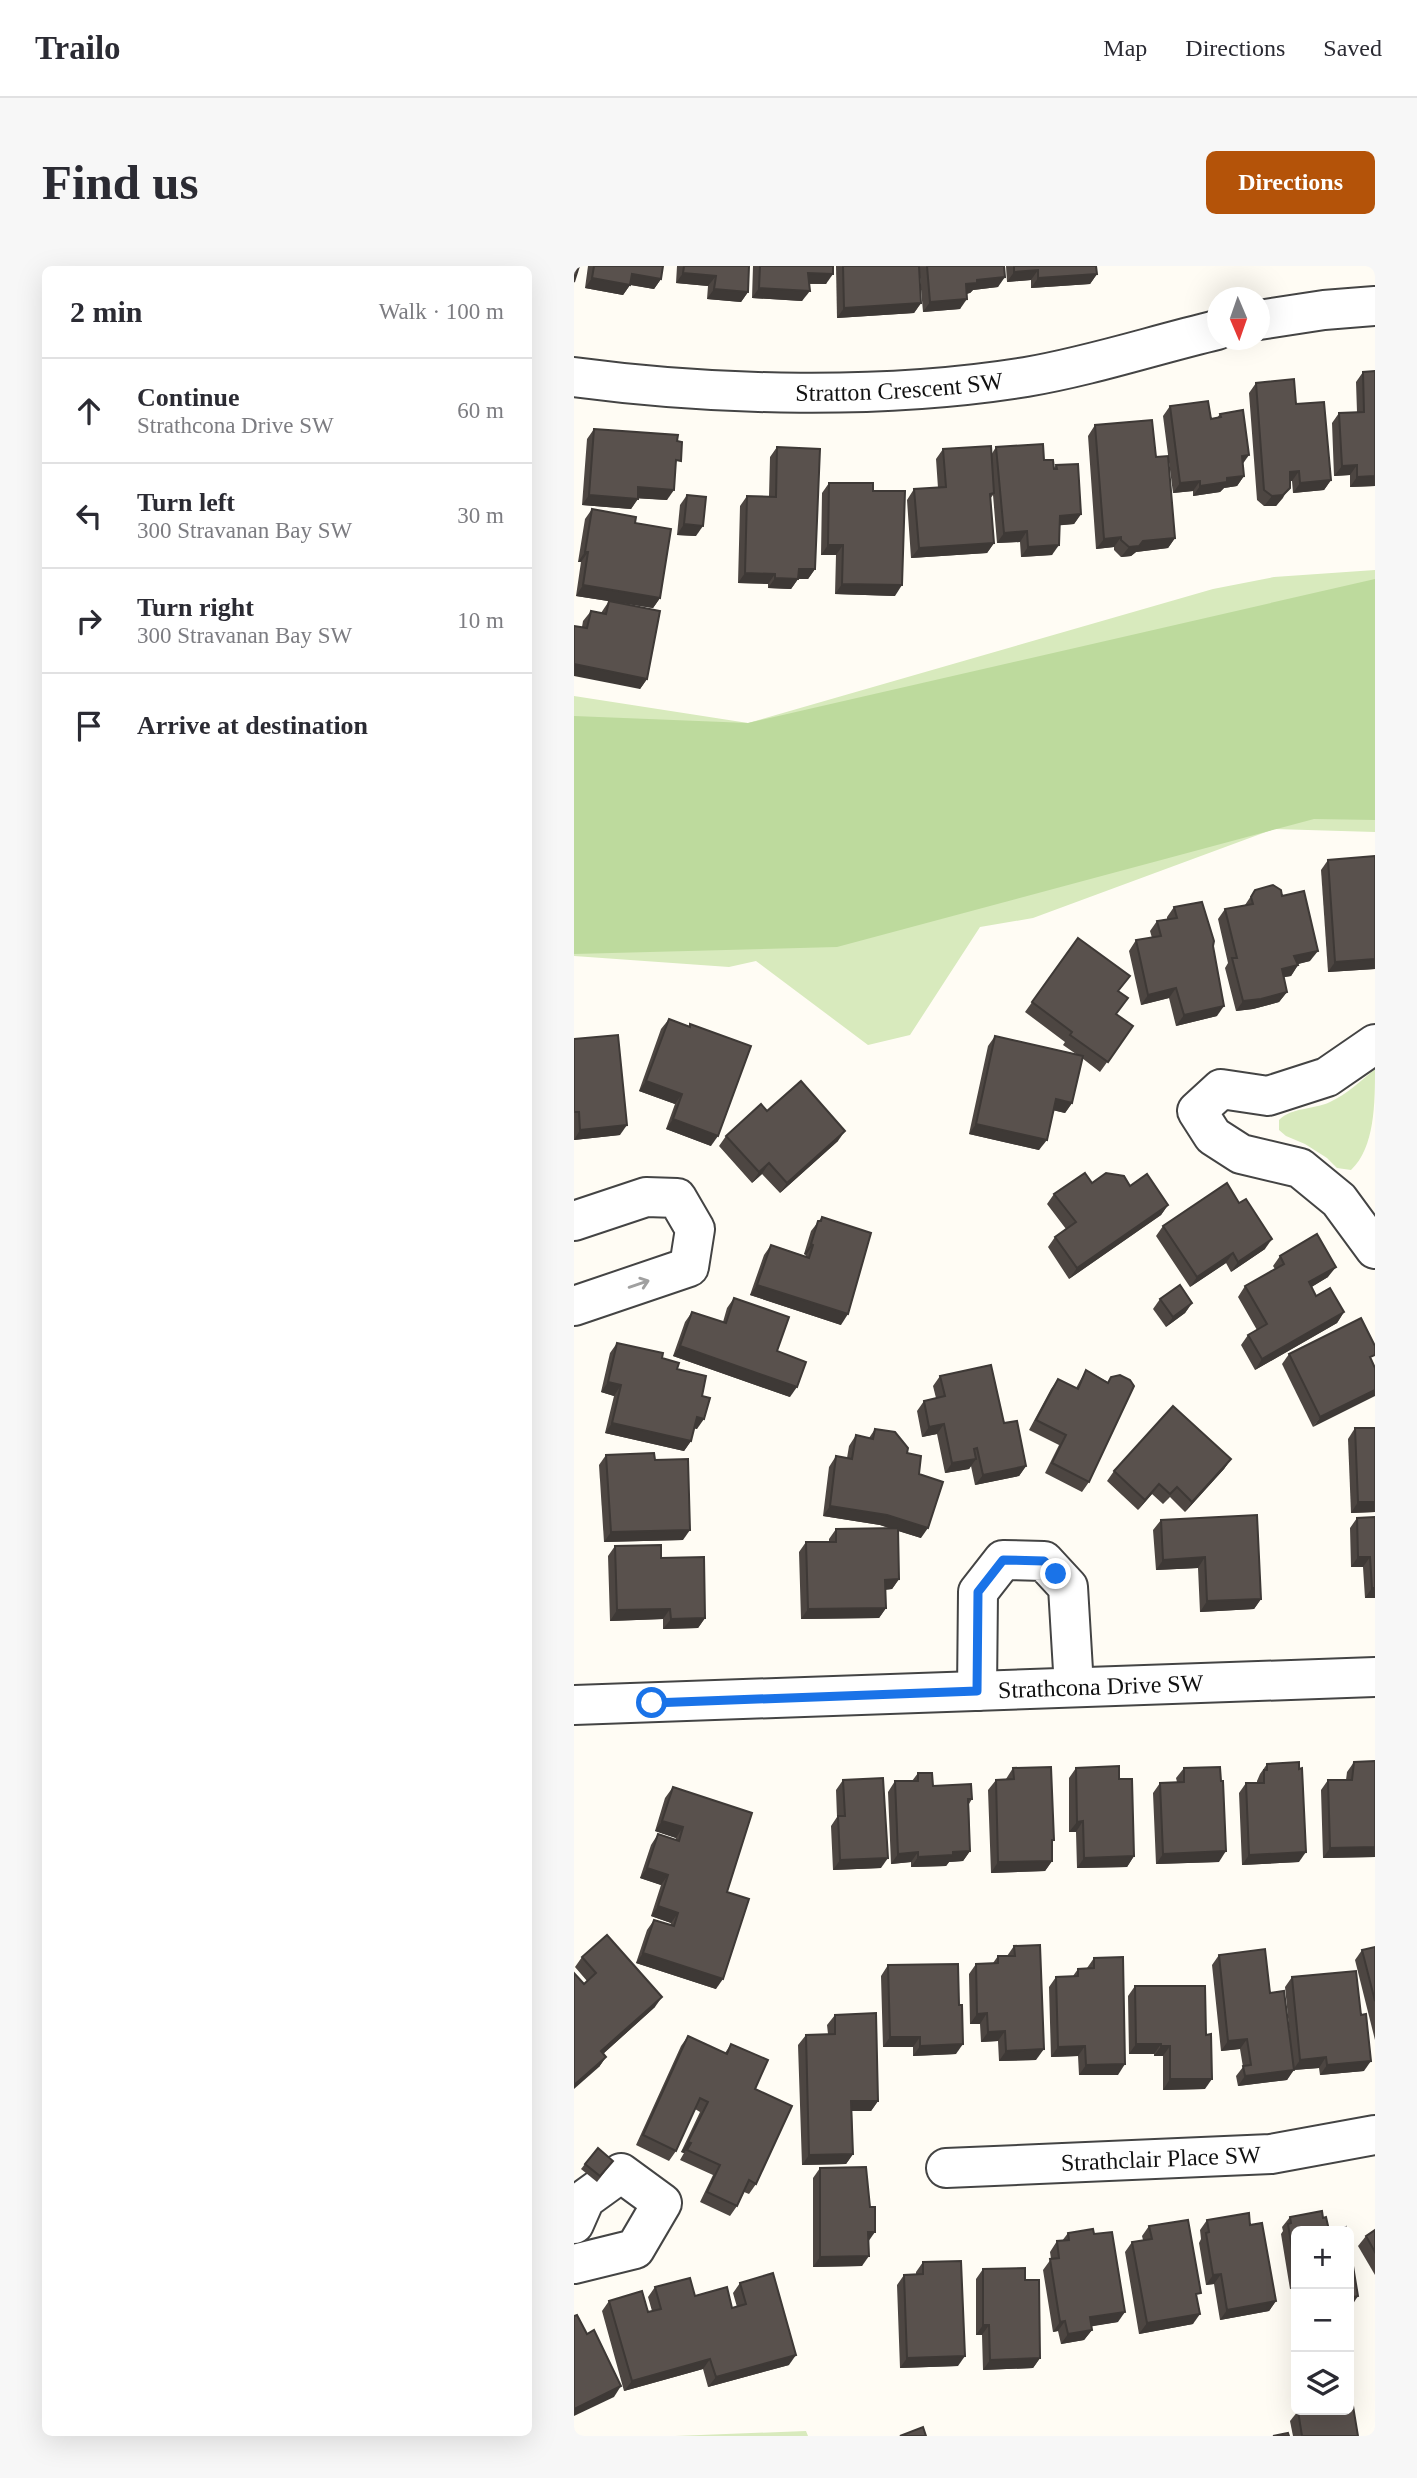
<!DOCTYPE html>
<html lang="en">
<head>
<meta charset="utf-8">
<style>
	body { margin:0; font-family:Georgia,serif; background:#f7f7f7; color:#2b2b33 }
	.controls { position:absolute; right:21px; bottom:21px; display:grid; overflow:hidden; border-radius:10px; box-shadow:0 7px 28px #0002 }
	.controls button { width:63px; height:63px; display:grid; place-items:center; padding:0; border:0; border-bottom:2px solid #e1e1e2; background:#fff; color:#2b2b33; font:35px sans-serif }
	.compass { position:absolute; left:633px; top:21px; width:63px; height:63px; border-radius:50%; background:#fff; box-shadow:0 7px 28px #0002; rotate:178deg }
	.stop { position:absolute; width:21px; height:21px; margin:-16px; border:5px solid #1a73e8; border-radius:50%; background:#fff }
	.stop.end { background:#1a73e8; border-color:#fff; box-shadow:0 2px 7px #0008 }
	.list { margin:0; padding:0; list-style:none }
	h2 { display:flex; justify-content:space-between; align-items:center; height:91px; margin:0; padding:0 28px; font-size:30px }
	h2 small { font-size:23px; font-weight:400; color:#7c7c81 }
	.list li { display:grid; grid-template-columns:46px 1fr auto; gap:21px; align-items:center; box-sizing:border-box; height:105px; padding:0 28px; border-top:2px solid #e1e1e2 }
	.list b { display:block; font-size:26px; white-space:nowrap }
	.list p { margin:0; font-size:23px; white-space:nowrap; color:#7c7c81 }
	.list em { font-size:23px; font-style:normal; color:#7c7c81 }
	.icon { flex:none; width:38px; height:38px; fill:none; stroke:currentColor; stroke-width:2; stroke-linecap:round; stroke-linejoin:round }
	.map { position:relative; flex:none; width:801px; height:2170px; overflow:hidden; border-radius:10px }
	header { display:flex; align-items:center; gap:42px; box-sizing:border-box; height:98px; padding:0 35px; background:#fff; border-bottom:2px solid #e1e1e2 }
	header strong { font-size:33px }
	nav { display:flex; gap:38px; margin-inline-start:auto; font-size:24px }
	.intro { display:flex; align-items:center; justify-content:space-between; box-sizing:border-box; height:168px; padding:0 42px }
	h1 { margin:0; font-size:49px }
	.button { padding:18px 32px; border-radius:10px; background:#b45309; color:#fff; font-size:24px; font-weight:700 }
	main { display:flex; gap:42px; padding:0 42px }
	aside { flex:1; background:#fff; border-radius:10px; box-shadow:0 7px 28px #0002 }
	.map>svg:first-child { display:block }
	.green { fill:#d8eabd }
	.forest { fill:#bdda9d }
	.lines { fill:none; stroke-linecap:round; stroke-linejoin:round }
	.minor-casing { stroke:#444; stroke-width:42 }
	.minor { stroke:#fff; stroke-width:38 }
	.wall { fill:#4d4642 }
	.shaded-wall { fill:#3e3936 }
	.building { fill:#59514d; stroke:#3e3936; stroke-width:2 }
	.oneway { stroke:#a0a0a0 }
	.route { stroke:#1a73e8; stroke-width:9 }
	.labels { text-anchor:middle; stroke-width:7; stroke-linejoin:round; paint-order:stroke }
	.street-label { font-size:24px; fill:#111; stroke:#fff }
</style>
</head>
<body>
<header>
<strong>Trailo</strong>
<nav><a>Map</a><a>Directions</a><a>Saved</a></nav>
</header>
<div class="intro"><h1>Find us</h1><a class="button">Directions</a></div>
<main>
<aside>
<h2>2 min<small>Walk · 100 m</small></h2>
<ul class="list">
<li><svg class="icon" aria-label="ahead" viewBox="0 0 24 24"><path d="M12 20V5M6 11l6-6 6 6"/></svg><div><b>Continue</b><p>Strathcona Drive SW</p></div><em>60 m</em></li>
<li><svg class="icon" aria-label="left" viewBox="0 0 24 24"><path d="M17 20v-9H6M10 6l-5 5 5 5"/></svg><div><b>Turn left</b><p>300 Stravanan Bay SW</p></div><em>30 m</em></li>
<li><svg class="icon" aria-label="right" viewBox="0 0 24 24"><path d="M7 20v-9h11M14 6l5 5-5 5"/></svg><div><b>Turn right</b><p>300 Stravanan Bay SW</p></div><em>10 m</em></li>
<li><svg class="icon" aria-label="arrive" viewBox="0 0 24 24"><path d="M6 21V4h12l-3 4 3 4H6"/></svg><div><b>Arrive at destination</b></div></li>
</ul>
</aside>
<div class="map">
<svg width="801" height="2170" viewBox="0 0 801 2170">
	<rect width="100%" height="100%" fill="#fffcf4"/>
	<g class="green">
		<polygon points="801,304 801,566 700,563 459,652 406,661 336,769 294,779 182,695 155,701 0,690 0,430 174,457 639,323 700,311"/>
		<path d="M801,803C801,836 801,882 777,904L763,902L753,892L731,878L712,870L705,864V854C718,841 739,844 756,836C773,828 787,815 801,803Z"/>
		<polygon points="232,2165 234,2170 101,2170"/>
	</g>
	<polygon class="forest" points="801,313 801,554 740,553 263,681 0,688 0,450 174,457"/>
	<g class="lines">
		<defs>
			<g id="minor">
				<polyline points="685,54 750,44 801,40"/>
				<path id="s1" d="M0,111C142,130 311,134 452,111C517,100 580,79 643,64"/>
				<polyline points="801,778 753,811 694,830 647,823 623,845 639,870 667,888 726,902 765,934 801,983"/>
				<polyline points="0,955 72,931 103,932 121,963 115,1001 0,1040"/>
				<polyline points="403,1425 404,1326 429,1294 470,1295 494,1321 500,1421"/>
				<path id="s2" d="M0,1439L801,1411"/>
				<path id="s3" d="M372,1902L697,1888L801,1869"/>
				<polyline points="0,1958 11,1933 47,1907 88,1937 61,1983 0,1998"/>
			</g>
		</defs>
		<use href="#minor" class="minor-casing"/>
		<use href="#minor" class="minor"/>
	</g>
	<g class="wall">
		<polygon points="14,0 89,0 87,13 80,23 56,19 49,29 11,22"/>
		<polygon points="103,0 175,0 174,26 167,36 133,33 134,20 102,17"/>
		<polygon points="179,0 259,0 252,18 235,18 228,35 178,32"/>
		<polygon points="262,0 345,0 347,37 340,47 263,52"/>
		<polygon points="345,0 430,0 424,21 399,24 396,27 393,28 386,43 349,46"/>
		<polygon points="432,0 522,0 523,8 516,18 457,22 457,14 433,16"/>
		<polygon points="789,106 801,220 776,221 776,209 760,210 758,157 765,147 783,146 782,116"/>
		<polygon points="682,117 722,138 757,214 750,224 719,227 718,215 716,215 709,232 702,240 690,240 683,234 675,127"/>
		<polygon points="596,140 637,153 643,152 646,148 669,198 670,210 663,220 650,222 646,226 619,230 619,225 599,227 589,150"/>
		<polygon points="521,159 582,191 601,272 594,282 562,286 557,290 547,291 540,284 540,281 522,283 514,170"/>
		<polygon points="20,163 101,202 93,234 64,232 57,243 8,239 13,173"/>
		<polygon points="203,181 241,303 234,313 224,313 217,323 194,322 194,318 164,317 166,240 173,230 195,230 196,191"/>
		<polygon points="422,181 470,194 480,202 482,199 507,248 500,258 486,259 478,289 447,291 446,276 423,277 419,229 416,233 420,277 413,287 337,292 333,234 340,223 364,222 362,193 369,183 417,189"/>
		<polygon points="255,217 299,225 321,330 261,328 262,289 247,289 248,227"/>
		<polygon points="113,229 122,270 103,269 106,239"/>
		<polygon points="18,243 86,332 79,342 2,330 7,296 4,296 11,253"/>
		<polygon points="35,335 73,413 66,423 8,361 9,355 17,345 27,347"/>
		<polygon points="754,594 801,703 754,706 747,604"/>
		<polygon points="681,624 708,630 736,695 723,698 724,699 717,710 709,711 713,726 705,736 679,743 662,745 651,702 654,697 644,653 651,643 671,639"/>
		<polygon points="600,641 639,680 643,750 602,760 595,732 567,739 555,685 562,674 578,672 576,665 583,655 593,653 593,651"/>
		<polygon points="504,672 544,726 542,748 559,760 526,806 508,792 498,837 491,847 479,844 465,884 395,868 414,780 421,770 502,788 489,779 491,776 451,746"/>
		<polygon points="95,753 115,760 116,758 137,880 92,863 101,838 65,825 87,763"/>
		<polygon points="0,773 46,869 0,874"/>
		<polygon points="193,845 264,875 206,927 188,908 178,917 145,880 152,870"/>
		<polygon points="518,917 556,920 594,939 587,949 495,1013 474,981 481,971 492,963 473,938 480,928"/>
		<polygon points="248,951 267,1059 176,1029 190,989 197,979 231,990 232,989 230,988 237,965"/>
		<polygon points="589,960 691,983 657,1006 652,997 616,1021 582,970"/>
		<polygon points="706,990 754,1011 737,1021 742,1030 770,1046 763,1057 681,1104 667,1079 674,1069 683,1064 664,1031 671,1020 701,1003 699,1000"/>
		<polygon points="160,1032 203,1085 216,1131 99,1090 111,1056 118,1046 149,1056 153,1042"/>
		<polygon points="586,1033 618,1037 611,1047 592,1061 579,1043"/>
		<polygon points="43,1077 88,1092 103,1103 128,1130 123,1163 120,1162 117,1175 110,1185 31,1167 40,1130 27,1126 36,1087"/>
		<polygon points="801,1080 739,1161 708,1098 715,1088"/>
		<polygon points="512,1104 534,1116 537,1111 515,1216 508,1226 471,1207 485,1179 455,1164 477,1123 484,1113 502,1122"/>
		<polygon points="366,1110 430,1157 452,1200 445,1210 401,1219 397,1200 395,1203 371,1207 363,1168 348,1171 343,1145 350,1135 362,1132 359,1120"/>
		<polygon points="781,1162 801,1246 777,1247 774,1173"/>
		<polygon points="301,1163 333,1187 345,1208 347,1272 324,1265 325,1313 318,1323 311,1324 312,1342 305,1352 227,1353 225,1286 232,1276 255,1276 255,1273 262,1263 315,1262 306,1259 249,1250 255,1201 262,1190 273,1192 275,1180 282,1169 295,1172"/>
		<polygon points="32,1189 81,1194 109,1274 30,1276 25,1199"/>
		<polygon points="657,1193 650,1203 611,1246 596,1231 589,1238 578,1228 564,1244 533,1215 540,1205"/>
		<polygon points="801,1251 801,1332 791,1332 789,1301 777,1301 776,1262 783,1252"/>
		<polygon points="587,1254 687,1333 680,1343 626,1346 624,1302 582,1304 579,1264"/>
		<polygon points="41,1280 87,1292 131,1352 124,1362 89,1363 89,1353 36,1355 34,1290"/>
		<polygon points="801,1495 801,1591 749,1592 747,1524 754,1514 772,1514 773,1506 780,1496"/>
		<polygon points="693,1498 725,1596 668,1599 665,1527 672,1517 683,1517 683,1515 686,1508"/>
		<polygon points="439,1502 480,1574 478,1577 478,1595 471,1605 417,1607 414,1524 422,1514 432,1513"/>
		<polygon points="502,1502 545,1513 560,1590 553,1601 503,1602 502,1566 495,1566 495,1512"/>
		<polygon points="610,1502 645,1596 582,1598 579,1527 586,1517 603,1516 602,1512"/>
		<polygon points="344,1507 359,1520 398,1533 395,1538 396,1585 389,1595 375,1596 372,1600 337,1601 337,1596 317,1598 314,1526 321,1515 338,1515"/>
		<polygon points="269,1514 307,1602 259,1604 257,1560 263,1551 262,1524"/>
		<polygon points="99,1521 153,1626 142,1723 62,1697 73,1664 80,1654 96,1659 97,1657 77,1650 87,1619 66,1612 77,1579 84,1568 101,1574 102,1572 81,1565 91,1532"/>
		<polygon points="440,1680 462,1794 425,1795 424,1775 407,1776 406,1758 396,1758 395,1708 402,1698 419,1697 424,1690 433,1690"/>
		<polygon points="801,1681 801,1774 781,1694 788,1684"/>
		<polygon points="645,1689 696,1727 717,1781 711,1721 718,1711 790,1805 746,1809 745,1802 719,1804 713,1814 664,1820 662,1810 669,1801 666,1783 647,1785 638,1699"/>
		<polygon points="8,1691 81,1741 29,1788 32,1791 25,1801 10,1718 13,1715 1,1701"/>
		<polygon points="520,1692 544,1809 505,1809 504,1790 477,1791 475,1721 482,1711 499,1710 504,1703 513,1702"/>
		<polygon points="314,1699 382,1788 339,1790 339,1781 309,1781 307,1710"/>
		<polygon points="561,1720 632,1769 631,1823 589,1824 589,1790 580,1790 580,1788 555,1788 554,1730"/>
		<polygon points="261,1749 304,1835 297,1845 278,1845 279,1888 272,1898 228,1899 224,1779 232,1769 254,1768 253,1759"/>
		<polygon points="114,1770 151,1787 157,1778 181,1823 182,1918 175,1928 170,1926 163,1940 156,1950 126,1936 139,1909 106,1894 110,1887 107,1886 126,1846 121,1843 102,1885 95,1895 62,1879 107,1780"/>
		<polygon points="39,1895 23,1916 7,1903 11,1898"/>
		<polygon points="246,1902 295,1975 288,2000 239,2001 239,1912"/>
		<polygon points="716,1951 749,1952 755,1964 722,1965 722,2042 719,2022 716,2023 707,1968 709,1965 708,1961"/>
		<polygon points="633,1954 676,1959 702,2035 695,2045 646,2054 640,2018 632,2019 625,1977 627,1973 626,1964"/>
		<polygon points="575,1960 623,2032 619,2058 565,2068 551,1986 558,1976 569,1974 568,1970"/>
		<polygon points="801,1964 801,2009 784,1980 792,1970"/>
		<polygon points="494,1967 544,2056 517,2060 518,2064 510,2074 487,2078 484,2065 479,2066 469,2004 477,1993 476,1986 483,1975 488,1975"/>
		<polygon points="349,1996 384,2100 326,2102 323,2019 330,2009 342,2009 342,2006"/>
		<polygon points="409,2003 466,2092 459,2102 409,2104 408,2069 402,2069 402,2013"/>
		<polygon points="166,2017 215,2099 134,2121 129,2103 50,2125 28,2045 35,2035 74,2046 78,2045 74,2031 81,2021 121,2030 158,2042 163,2041 159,2027"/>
		<polygon points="724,2145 784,2170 719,2170 716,2155"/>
	</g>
	<g class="shaded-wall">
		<polygon points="464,4 457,14 433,16 440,6"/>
		<polygon points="109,7 142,10 134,20 102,17"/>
		<polygon points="234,7 259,8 252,18 227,17"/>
		<polygon points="58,8 87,13 80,23 52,18 56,19 49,29 11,22 18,12"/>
		<polygon points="523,8 516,18 457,22 464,12"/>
		<polygon points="431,11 424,21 399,24 396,27 385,28 392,18 403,14"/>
		<polygon points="185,22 236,25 228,35 178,32"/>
		<polygon points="140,23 174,26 167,36 133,33"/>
		<polygon points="393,33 386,43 349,46 356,36"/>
		<polygon points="347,37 340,47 263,52 270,42"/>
		<polygon points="675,189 668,199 668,190"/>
		<polygon points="783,199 776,209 760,210 768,200"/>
		<polygon points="725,205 718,215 709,216 716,206"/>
		<polygon points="670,210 663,220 650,222 646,226 619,230 626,220 653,212"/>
		<polygon points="801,210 801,220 776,221 783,211"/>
		<polygon points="757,214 750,224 719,227 726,217"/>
		<polygon points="626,215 619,225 599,227 606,217"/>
		<polygon points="64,221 100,224 93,234 57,232"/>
		<polygon points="716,222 702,240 690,240 698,230"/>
		<polygon points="15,229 64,233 57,243 8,239"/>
		<polygon points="507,248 500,258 479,260 486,250"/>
		<polygon points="110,258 129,260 122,270 103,269"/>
		<polygon points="453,265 446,276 423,277 430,267"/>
		<polygon points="547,271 540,281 522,283 530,273"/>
		<polygon points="601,272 594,282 562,286 557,290 547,291 555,281 569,275"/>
		<polygon points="420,277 413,287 337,292 345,282"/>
		<polygon points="254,279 269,279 262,289 247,289"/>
		<polygon points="485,279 478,289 447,291 454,281"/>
		<polygon points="11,286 14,286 7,296 4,296"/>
		<polygon points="225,303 241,303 234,313 218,313"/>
		<polygon points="171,307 201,308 194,318 164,317"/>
		<polygon points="201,312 224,313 217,323 194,322"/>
		<polygon points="268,318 328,319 321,330 261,328"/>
		<polygon points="9,319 86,332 79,342 2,330"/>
		<polygon points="0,398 73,413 66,423 0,410"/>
		<polygon points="744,685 736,695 713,701 720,690"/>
		<polygon points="801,693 801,703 754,706 761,696"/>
		<polygon points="724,699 717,710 700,713 708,703"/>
		<polygon points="602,722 595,732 567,739 574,729"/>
		<polygon points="713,726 705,736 679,743 662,745 669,735"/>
		<polygon points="650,740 643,750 602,760 610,749"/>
		<polygon points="72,815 108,828 101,838 65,825"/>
		<polygon points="482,833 498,837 491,847 474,843"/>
		<polygon points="99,853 144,870 137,880 92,863"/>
		<polygon points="402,858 473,874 465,884 395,868"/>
		<polygon points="53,859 46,869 0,874 6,864"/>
		<polygon points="271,865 264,875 206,927 213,917"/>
		<polygon points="195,897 188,908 178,917 185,906"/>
		<polygon points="594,939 587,949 495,1013 503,1002"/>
		<polygon points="698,973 691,983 657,1006 664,996"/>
		<polygon points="237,978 239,979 232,989 230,988"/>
		<polygon points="659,987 652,997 616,1021 623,1011"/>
		<polygon points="762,1001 754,1011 728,1027 735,1016"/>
		<polygon points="183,1019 274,1048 267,1059 176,1029"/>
		<polygon points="618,1037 611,1047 592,1061 599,1051"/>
		<polygon points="770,1046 763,1057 681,1104 688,1093"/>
		<polygon points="106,1080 223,1121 216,1131 99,1090"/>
		<polygon points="34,1116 47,1119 40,1130 27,1126"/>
		<polygon points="801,1124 801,1130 739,1161 746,1151"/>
		<polygon points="123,1151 130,1153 123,1163 116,1161"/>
		<polygon points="38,1157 117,1175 110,1185 31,1167"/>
		<polygon points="370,1158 363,1168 348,1171 355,1161"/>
		<polygon points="402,1193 395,1203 371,1207 378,1197"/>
		<polygon points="657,1193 650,1203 611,1246 618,1236"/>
		<polygon points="452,1200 445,1210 401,1219 409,1209"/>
		<polygon points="585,1218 578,1228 564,1244 571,1234"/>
		<polygon points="784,1236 801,1236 801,1246 777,1247"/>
		<polygon points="256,1240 313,1249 354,1262 347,1272 306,1259 249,1250"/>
		<polygon points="116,1264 109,1274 30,1276 37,1266"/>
		<polygon points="631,1291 624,1302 582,1304 589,1294"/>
		<polygon points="784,1291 796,1291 789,1301 777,1301"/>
		<polygon points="325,1313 318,1323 304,1324 311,1314"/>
		<polygon points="798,1322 801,1322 801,1332 791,1332"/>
		<polygon points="687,1333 680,1343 626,1346 633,1335"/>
		<polygon points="312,1342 305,1352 227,1353 234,1343"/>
		<polygon points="96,1343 89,1353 36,1355 43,1344"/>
		<polygon points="131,1352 124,1362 89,1363 97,1353"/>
		<polygon points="88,1555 109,1561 102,1572 81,1565"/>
		<polygon points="509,1555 502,1566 495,1566 503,1556"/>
		<polygon points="801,1581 801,1591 749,1592 756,1582"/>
		<polygon points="396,1585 389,1595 375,1596 372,1600 337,1601 344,1591 379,1586"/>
		<polygon points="652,1585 645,1596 582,1598 589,1588"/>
		<polygon points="344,1586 337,1596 317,1598 324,1588"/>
		<polygon points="732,1586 725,1596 668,1599 675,1589"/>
		<polygon points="560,1590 553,1601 503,1602 510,1592"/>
		<polygon points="314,1592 307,1602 259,1604 266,1594"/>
		<polygon points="478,1595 471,1605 417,1607 424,1596"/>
		<polygon points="73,1602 94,1609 87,1619 66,1612"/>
		<polygon points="84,1640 104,1647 97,1657 77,1650"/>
		<polygon points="69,1687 149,1713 142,1723 62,1697"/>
		<polygon points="88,1731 81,1741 20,1796 27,1785"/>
		<polygon points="413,1747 406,1758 396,1758 403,1748"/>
		<polygon points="431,1765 424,1775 407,1776 414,1766"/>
		<polygon points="316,1771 346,1771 339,1781 309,1781"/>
		<polygon points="673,1773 666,1783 647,1785 654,1775"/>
		<polygon points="389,1778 382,1788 339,1790 346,1780"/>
		<polygon points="562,1778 587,1778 580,1788 555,1788"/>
		<polygon points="511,1780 504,1790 477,1791 484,1781"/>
		<polygon points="587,1780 596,1780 589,1790 580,1790"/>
		<polygon points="470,1783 462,1794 425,1795 432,1785"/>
		<polygon points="32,1791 25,1801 0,1823 0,1819"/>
		<polygon points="752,1791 745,1802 719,1804 726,1794"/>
		<polygon points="797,1795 790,1805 746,1809 753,1799"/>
		<polygon points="551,1798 544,1809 505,1809 512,1799"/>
		<polygon points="720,1804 713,1814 664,1820 671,1810"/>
		<polygon points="596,1813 638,1813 631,1823 589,1824"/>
		<polygon points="277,1835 304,1835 297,1845 270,1845"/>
		<polygon points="114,1876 117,1877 110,1887 107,1886"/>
		<polygon points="279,1888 272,1898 228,1899 235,1889"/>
		<polygon points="294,1966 301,1966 294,1976"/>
		<polygon points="295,1990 288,2000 239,2001 246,1991"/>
		<polygon points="647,2008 640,2018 632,2019 639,2009"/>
		<polygon points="722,2014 722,2018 719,2022 716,2023"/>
		<polygon points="784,2030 777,2041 775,2041 775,2032"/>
		<polygon points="702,2035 695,2045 646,2054 653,2044"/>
		<polygon points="551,2046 544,2056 508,2062 516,2051"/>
		<polygon points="626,2048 619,2058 565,2068 573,2057"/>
		<polygon points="491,2055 484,2065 479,2066 486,2056"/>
		<polygon points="409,2059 415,2059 408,2069 402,2069"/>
		<polygon points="518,2064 510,2074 487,2078 494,2068"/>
		<polygon points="222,2089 215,2099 134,2121 142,2111"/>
		<polygon points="391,2090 384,2100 326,2102 333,2092"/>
		<polygon points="466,2092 459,2102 409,2104 416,2094"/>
		<polygon points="136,2093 129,2103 50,2125 58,2115"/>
		<polygon points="47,2120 40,2131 0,2150 0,2143"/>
	</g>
	<g class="building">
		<polygon points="0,0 5,0 0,16"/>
		<polygon points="20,0 89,0 87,13 58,8 56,19 18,12"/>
		<polygon points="110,0 175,0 174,26 140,23 142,10 109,7"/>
		<polygon points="186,0 259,0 259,8 234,7 236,25 185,22"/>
		<polygon points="269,0 345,0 347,37 270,42"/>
		<polygon points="353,0 430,0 431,11 403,14 403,17 392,18 393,33 356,36"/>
		<polygon points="440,0 522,0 523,8 464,12 464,4 440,6"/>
		<polygon points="801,105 801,210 783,211 783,199 768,200 765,147 790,146 789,106"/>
		<polygon points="720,113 722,138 750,136 757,214 726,217 725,205 716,206 716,222 709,229 698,230 690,224 682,117"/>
		<polygon points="634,135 637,153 647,151 646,148 669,144 675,189 668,190 670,210 653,212 653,216 626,220 626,215 606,217 596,140"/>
		<polygon points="578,154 582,191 594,190 601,272 569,275 565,280 555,281 547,274 547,271 530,273 521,159"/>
		<polygon points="20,163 104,169 103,175 108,176 107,195 102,194 100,224 64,221 64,233 15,229"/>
		<polygon points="469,178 470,194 479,194 480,203 483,203 482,199 504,198 507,248 486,250 485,279 454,281 453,265 430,267 422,181"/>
		<polygon points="417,180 420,227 416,228 420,277 345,282 340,223 372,221 369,183"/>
		<polygon points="203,181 246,183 241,303 225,303 224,313 201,312 201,308 171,307 173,230 202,231"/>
		<polygon points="255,217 299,217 299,225 331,225 328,319 268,318 269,279 254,279"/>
		<polygon points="113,229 132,231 129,260 110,258"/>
		<polygon points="18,243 62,251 61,257 97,263 86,332 9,319 14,286 11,286"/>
		<polygon points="35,335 86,345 73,413 0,398 0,360 13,362 17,345 32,348"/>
		<polygon points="801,590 801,693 761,696 754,594"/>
		<polygon points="699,619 707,624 708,630 730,625 744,685 720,690 724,699 708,703 713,726 687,733 669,735 658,692 663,692 651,643 679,638 677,631 681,624"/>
		<polygon points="628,636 640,675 639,680 650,740 610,749 602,722 574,729 562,674 587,670 583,655 603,652 600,641"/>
		<polygon points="504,672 556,710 544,725 554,732 542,748 559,760 534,796 496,769 498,766 458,736"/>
		<polygon points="95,753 116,761 116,758 177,780 144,870 99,853 108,828 72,815"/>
		<polygon points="44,769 53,859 6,864 5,846 0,846 0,773"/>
		<polygon points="421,770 509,790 498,837 482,833 473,874 402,858"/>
		<polygon points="227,815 271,865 213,917 195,897 185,906 152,870 187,838 193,845"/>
		<polygon points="511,907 518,917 532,907 550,910 556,920 573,908 594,939 503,1002 481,971 502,956 480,928"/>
		<polygon points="653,917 665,937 672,933 698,973 664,996 659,987 623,1011 589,960"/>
		<polygon points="248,951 297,967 274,1048 183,1019 197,979 235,992 239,979 237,978 244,955 247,955"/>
		<polygon points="743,968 762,1001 735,1016 742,1030 756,1022 770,1046 688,1093 674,1069 693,1058 671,1020 710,998 706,990"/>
		<polygon points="606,1019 618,1037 599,1051 586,1033"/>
		<polygon points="160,1032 215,1051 203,1085 232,1096 223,1121 106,1080 118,1046 152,1057"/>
		<polygon points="787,1052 801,1080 801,1089 796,1091 801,1102 801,1124 746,1151 715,1088"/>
		<polygon points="43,1077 89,1087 88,1092 105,1097 103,1103 132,1110 128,1130 136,1132 130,1153 123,1151 117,1175 38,1157 47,1119 34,1116"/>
		<polygon points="417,1099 430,1157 443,1155 452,1200 409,1209 403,1182 400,1183 402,1193 378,1197 370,1158 355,1161 350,1135 371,1130 366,1110"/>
		<polygon points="512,1104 534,1117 537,1111 546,1109 556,1114 560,1120 515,1216 478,1197 492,1169 462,1154 484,1113 504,1123"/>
		<polygon points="599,1140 657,1193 618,1236 603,1221 596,1228 585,1218 571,1234 540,1205"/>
		<polygon points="781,1162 801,1162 801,1236 784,1236"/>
		<polygon points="301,1163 321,1166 334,1182 333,1187 347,1190 345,1208 369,1216 354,1262 313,1249 256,1240 262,1190 278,1193 282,1169 299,1173"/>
		<polygon points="80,1187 81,1194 114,1193 116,1264 37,1266 32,1189"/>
		<polygon points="683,1249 687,1333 633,1335 631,1291 589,1294 587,1254"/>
		<polygon points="801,1251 801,1322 798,1322 796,1291 784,1291 783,1252"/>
		<polygon points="324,1262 325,1313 311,1314 312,1342 234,1343 232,1276 262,1276 262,1263"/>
		<polygon points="87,1279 87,1292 130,1291 131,1352 97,1353 96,1343 43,1344 41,1280"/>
		<polygon points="801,1495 801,1581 756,1582 754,1514 778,1514 780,1496"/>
		<polygon points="725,1496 725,1503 728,1502 732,1586 675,1589 672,1517 690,1517 690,1504 693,1504 693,1498"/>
		<polygon points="545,1500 545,1513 558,1513 560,1590 510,1592 509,1555 503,1556 502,1502"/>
		<polygon points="477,1501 480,1574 478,1574 478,1595 424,1596 422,1514 440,1513 439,1502"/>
		<polygon points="646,1501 647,1515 649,1515 652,1585 589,1588 586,1517 610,1516 610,1502"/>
		<polygon points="344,1507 358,1507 359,1520 397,1518 398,1533 394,1533 396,1585 379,1586 379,1589 344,1591 344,1586 324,1588 321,1515 344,1515"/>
		<polygon points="309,1512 314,1592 266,1594 264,1550 271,1550 269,1514"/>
		<polygon points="99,1521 178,1547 153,1626 175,1633 149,1713 69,1687 80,1654 100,1660 104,1647 84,1640 94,1609 73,1602 84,1568 105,1575 109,1561 88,1555"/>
		<polygon points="33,1669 88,1731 27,1785 32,1791 0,1819 0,1707 10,1718 22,1707 8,1691"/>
		<polygon points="466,1679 470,1783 432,1785 431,1765 414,1766 413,1747 403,1748 402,1698 424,1697 424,1690 441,1690 440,1680"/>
		<polygon points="801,1681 801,1735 788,1684"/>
		<polygon points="691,1683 696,1727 710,1725 720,1804 671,1810 669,1800 677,1799 673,1773 654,1775 645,1689"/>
		<polygon points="549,1691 551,1798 512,1799 511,1780 484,1781 482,1711 504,1710 504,1703 520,1702 520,1692"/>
		<polygon points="384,1698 385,1739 388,1739 389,1778 346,1780 346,1771 316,1771 314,1699"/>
		<polygon points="782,1705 787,1749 792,1748 797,1795 753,1799 752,1791 726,1794 718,1711"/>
		<polygon points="561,1720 631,1720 632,1769 637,1768 638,1813 596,1813 596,1780 587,1780 587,1778 562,1778"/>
		<polygon points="302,1747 304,1835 277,1835 279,1888 235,1889 232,1769 261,1768 261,1749"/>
		<polygon points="114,1770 153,1788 157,1778 194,1794 181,1823 218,1840 182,1918 175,1914 163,1940 133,1926 146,1899 113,1884 117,1877 114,1876 134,1836 126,1832 102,1885 69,1869"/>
		<polygon points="24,1882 39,1895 26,1910 11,1898"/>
		<polygon points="292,1901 296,1941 301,1941 301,1966 294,1966 295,1990 246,1991 246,1902"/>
		<polygon points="748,1945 749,1952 752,1951 755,1964 772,1961 773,1965 722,1965 722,2008 714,1958 717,1957 716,1951"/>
		<polygon points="675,1947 676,1959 688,1957 702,2035 653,2044 647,2008 639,2009 632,1967 635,1966 633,1954"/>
		<polygon points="614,1954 627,2027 622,2028 626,2048 573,2057 558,1976 578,1973 575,1960"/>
		<polygon points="519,1963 520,1968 538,1966 551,2046 516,2051 518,2064 494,2068 491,2055 486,2056 476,1993 485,1992 483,1975 495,1974 494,1967"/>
		<polygon points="801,1964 801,1986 792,1970"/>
		<polygon points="775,1976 784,2030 775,2032"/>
		<polygon points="387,1995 391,2090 333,2092 330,2009 349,2008 349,1996"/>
		<polygon points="451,2002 451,2014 465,2014 466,2092 416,2094 415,2059 409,2059 409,2003"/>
		<polygon points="199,2007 222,2089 142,2111 136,2093 58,2115 35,2035 68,2025 74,2046 87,2043 81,2021 116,2012 121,2030 153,2021 158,2042 172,2038 166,2017"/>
		<polygon points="3,2049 13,2068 20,2064 47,2120 0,2143 0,2050"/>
		<polygon points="778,2134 784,2170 728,2170 724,2145 775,2144 775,2135"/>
		<polygon points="349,2161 352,2170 326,2170"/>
		<polygon points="714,2167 715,2170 699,2170"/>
	</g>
	<defs><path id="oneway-shaft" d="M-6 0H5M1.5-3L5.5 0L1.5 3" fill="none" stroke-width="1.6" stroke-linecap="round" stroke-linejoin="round" transform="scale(1.75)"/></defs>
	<use class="oneway" href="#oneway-shaft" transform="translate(65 1018) rotate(-19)"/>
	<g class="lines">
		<polyline class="route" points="78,1437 403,1425 404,1326 429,1294 470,1295 482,1308"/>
	</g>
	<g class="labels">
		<g class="street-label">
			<text dy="8" stroke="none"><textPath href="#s1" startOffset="326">Stratton Crescent SW</textPath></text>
			<text dy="8" stroke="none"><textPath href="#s2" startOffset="527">Strathcona Drive SW</textPath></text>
			<text dy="8" stroke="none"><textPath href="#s3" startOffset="215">Strathclair Place SW</textPath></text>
		</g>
	</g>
</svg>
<div class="controls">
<button>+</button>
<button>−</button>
<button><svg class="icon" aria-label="layers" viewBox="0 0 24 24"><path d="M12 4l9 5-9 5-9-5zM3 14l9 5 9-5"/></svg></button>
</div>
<svg class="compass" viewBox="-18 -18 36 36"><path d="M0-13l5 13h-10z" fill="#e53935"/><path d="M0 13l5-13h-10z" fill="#7c7c81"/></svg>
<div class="stop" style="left:78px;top:1437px"></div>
<div class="stop end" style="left:482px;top:1308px"></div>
</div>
</main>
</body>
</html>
